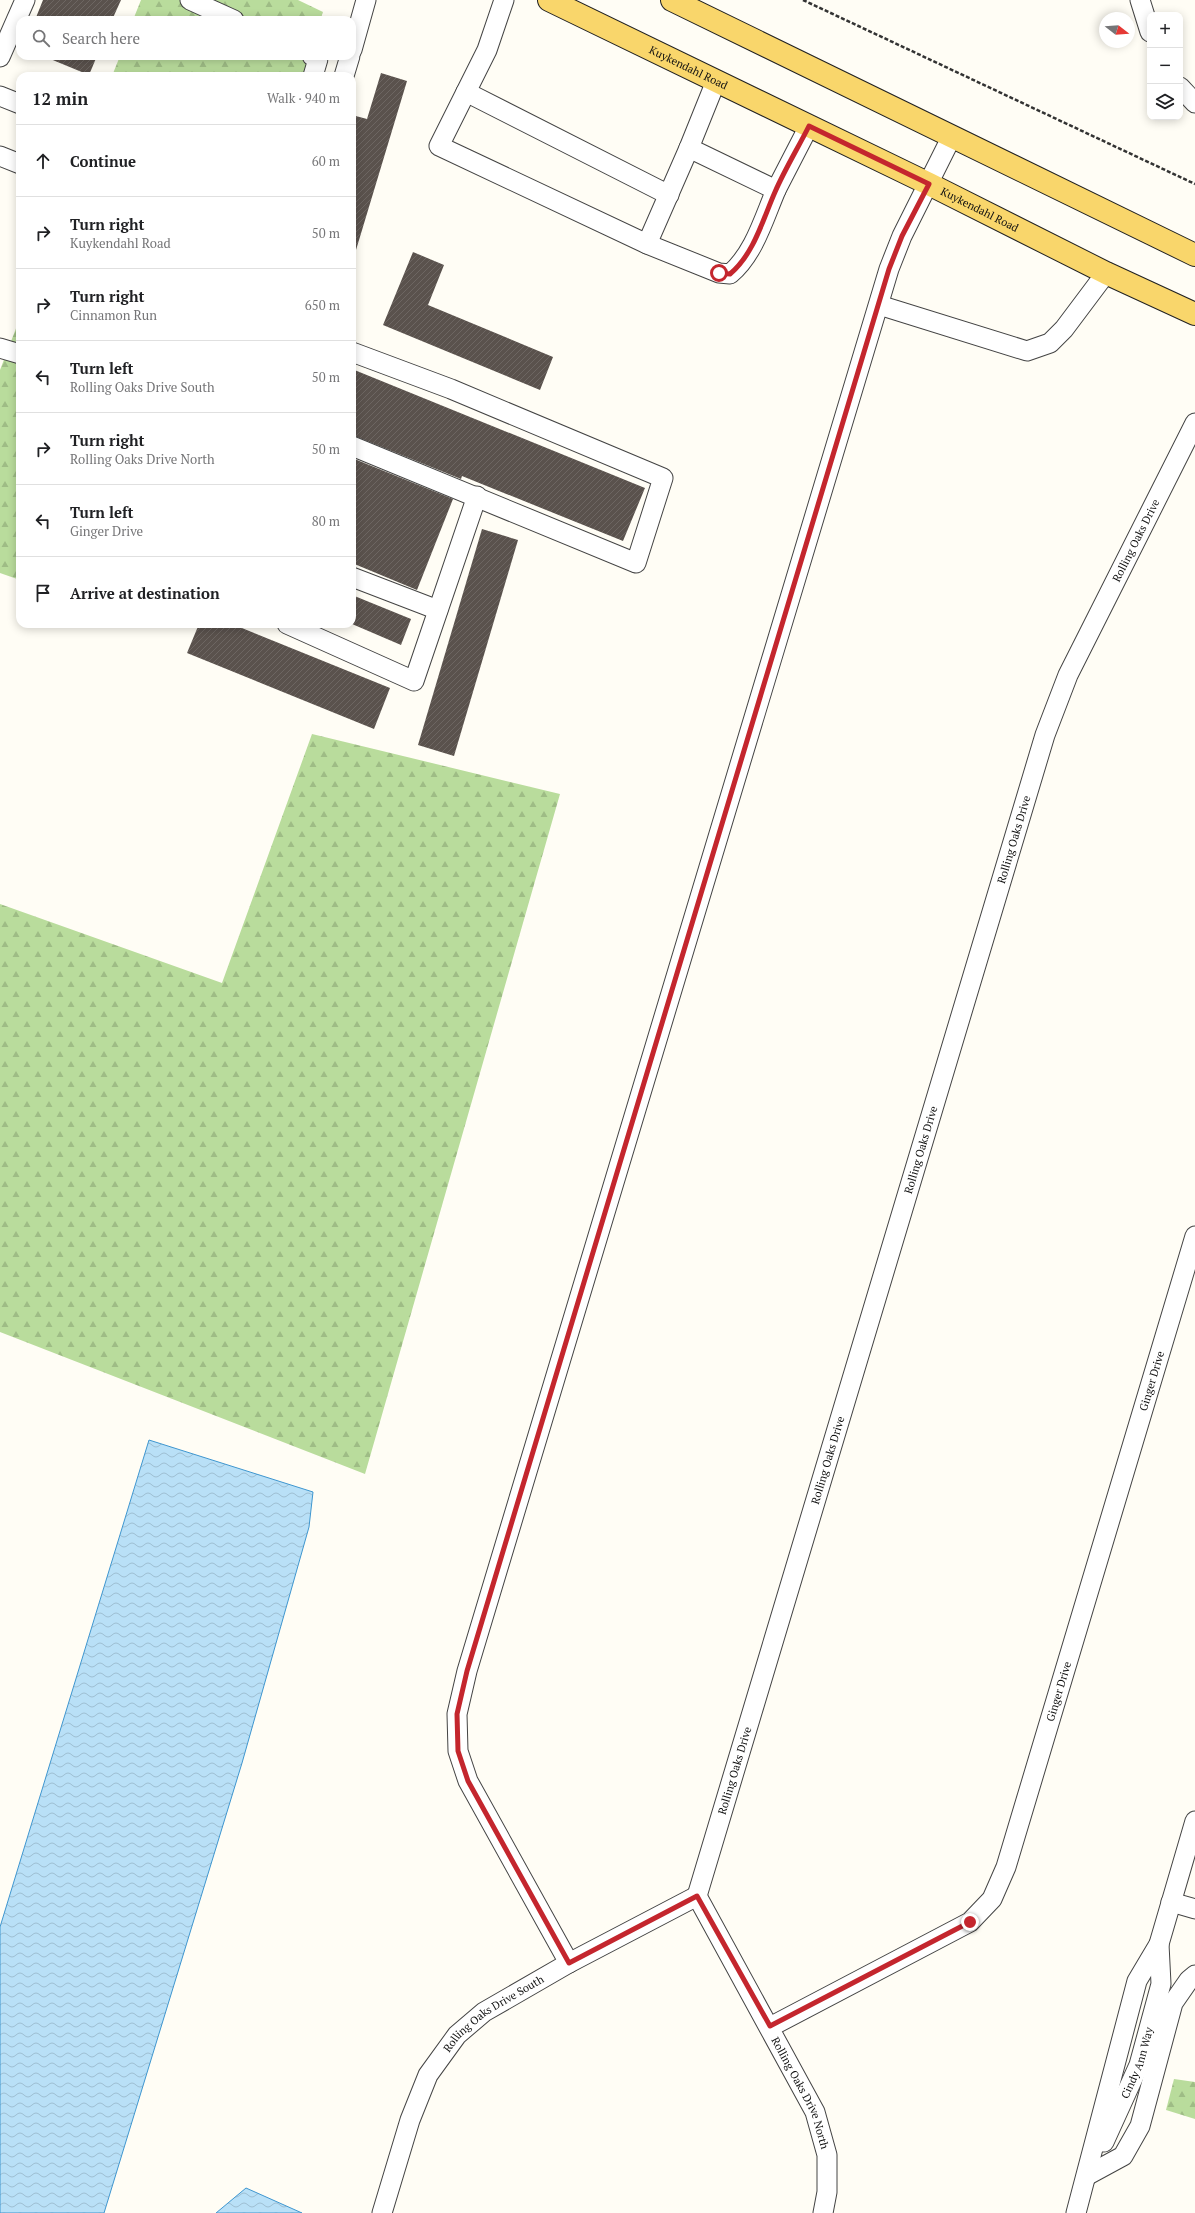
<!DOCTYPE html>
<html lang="en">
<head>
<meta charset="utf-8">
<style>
	body { margin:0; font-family:"PT Serif",serif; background:#f6f6f6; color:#202124 }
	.controls { position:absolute; right:12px; top:12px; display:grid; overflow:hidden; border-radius:8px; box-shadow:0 2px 10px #0003 }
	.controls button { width:36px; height:36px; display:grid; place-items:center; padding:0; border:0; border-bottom:1px solid #e0e0e0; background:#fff; color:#202124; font:20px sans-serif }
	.compass { position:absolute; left:1099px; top:12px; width:36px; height:36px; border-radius:50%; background:#fff; box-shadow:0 2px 10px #0003; rotate:107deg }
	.stop { position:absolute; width:12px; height:12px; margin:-9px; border:3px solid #c4262e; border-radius:50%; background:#fff }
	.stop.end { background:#c4262e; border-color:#fff; box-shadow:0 1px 4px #0008 }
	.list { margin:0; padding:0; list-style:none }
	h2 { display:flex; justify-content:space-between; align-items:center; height:52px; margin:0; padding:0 16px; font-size:17px }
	h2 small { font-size:13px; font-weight:400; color:#757577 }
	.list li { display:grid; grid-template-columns:26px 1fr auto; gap:12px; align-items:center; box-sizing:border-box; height:72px; padding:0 16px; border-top:1px solid #e0e0e0 }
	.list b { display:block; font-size:15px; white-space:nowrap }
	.list p { margin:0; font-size:13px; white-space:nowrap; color:#757577 }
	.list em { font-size:13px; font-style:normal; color:#757577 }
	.icon { flex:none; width:22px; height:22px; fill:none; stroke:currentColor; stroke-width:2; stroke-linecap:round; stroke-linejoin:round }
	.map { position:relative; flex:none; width:1195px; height:2213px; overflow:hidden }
	.search { position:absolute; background:#fff; box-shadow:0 2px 10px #0003; left:16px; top:16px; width:340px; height:44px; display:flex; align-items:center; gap:10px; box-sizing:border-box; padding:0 14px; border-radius:12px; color:#757577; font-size:15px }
	.panel { position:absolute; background:#fff; box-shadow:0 2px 10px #0003; left:16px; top:72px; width:340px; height:556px; border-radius:12px }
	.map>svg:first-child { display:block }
	.forest { fill:url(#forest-firs) }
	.water { fill:url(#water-waves); stroke:#3f96cf }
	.building { fill:url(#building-hatch) }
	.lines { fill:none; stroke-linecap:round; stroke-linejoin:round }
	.minor-casing { stroke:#444; stroke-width:21 }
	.major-casing { stroke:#222; stroke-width:24 }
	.path { stroke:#333; stroke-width:2.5; stroke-dasharray:4 2; stroke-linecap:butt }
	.minor { stroke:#fff; stroke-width:19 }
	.major { stroke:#f9d66b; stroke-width:22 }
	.route { stroke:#c4262e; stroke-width:5 }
	.labels { text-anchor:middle; stroke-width:4; stroke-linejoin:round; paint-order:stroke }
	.street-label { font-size:11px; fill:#111; stroke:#fff }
</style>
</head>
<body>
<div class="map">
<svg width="1195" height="2213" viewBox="0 0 1195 2213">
	<defs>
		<pattern id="forest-firs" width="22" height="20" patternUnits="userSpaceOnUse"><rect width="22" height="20" fill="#b9dc9c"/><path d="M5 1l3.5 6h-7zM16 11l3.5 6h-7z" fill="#9ebc85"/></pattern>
		<pattern id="water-waves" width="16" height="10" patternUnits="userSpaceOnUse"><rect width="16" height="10" fill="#b9e0f7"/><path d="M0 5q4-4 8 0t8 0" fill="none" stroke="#9ebfd3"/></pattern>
		<pattern id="building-hatch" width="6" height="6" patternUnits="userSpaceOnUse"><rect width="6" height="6" fill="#5a524d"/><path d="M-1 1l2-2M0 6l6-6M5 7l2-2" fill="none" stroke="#6d6662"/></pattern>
	</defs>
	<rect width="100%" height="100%" fill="#fffdf5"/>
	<g class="forest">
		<polygon points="141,0 298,0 323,12 320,20 133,20"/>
		<polygon points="120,56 310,56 304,76 112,76"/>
		<polygon points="20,318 20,580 0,573 0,370"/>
		<polygon points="312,734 560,794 365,1474 0,1332 0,904 222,983"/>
		<polygon points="1174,2079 1195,2082 1195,2119 1166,2110"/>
	</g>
	<g class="water">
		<polygon points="149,1440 313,1492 309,1527 242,1763 104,2213 0,2213 0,1927"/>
		<polygon points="246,2188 302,2213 216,2213"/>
	</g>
	<g class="building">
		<polygon points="43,0 121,0 112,20 35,20"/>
		<polygon points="43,56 97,56 89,75"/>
		<polygon points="381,73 407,81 356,250 352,249 352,115 367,119"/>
		<polygon points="413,252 444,265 428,305 553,357 540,390 383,325"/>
		<polygon points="352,369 645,488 623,541 462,476 461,479 352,435"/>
		<polygon points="352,458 453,499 417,590 352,563"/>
		<polygon points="482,529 518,540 454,756 418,745"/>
		<polygon points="352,595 411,619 401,645 352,624"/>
		<polygon points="199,624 232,624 390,688 374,729 187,653"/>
	</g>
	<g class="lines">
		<defs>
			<g id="minor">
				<polyline points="190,0 234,20"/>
				<polyline points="504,0 487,50 439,146 647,244 689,148 716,81"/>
				<polyline points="1140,0 1150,32"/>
				<polyline points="352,50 366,0"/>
				<polyline points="312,56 318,59 313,76"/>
				<polyline points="0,57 25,0"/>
				<polyline points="344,76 350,56"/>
				<polyline points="1180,87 1195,103"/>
				<polyline points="466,92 669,195"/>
				<polyline points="0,96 20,104"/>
				<polyline points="689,148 776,190 809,126"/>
				<polyline points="0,156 20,164"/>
				<path d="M647,244L719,273L730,274C754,254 764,218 776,190"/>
				<polyline points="879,305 1027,351 1050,343 1064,329 1106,273"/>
				<polyline points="0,348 20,354"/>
				<polyline points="352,352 451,389 663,478 636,563 352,446"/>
				<polyline points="352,577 438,610"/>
				<polyline points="287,624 414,681 477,496"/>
				<path id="s1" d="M697,1896L1045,735L1068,675L1195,423"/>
				<path id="s2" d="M697,1896L815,2112L827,2155V2192L823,2213"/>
				<polyline points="1171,1902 1195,1909"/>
				<polyline points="569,1963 468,1781 458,1751 457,1714 467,1671 889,269 902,236 952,136"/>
				<path id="s3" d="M770,2027L970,1922L992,1899L1006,1867L1195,1236"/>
				<path id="s4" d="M1104,2142L1139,2065L1161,1984L1159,1944"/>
				<polyline points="1088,2175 1123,2156 1140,2126 1173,2003 1189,1980 1195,1975"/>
				<path id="s5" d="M382,2213L410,2120L428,2075L457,2035L484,2012L569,1963L697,1896"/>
				<polyline points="1076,2213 1137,1981 1159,1944 1195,1821"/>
			</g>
			<g id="major">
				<path id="s6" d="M549,0L929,184L1106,273L1195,314"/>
				<polyline points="672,0 1195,255"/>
			</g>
		</defs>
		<use href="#minor" class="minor-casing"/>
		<use href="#major" class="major-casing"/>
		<polyline class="path" points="803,0 1195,184"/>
		<use href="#minor" class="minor"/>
		<use href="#major" class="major"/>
	</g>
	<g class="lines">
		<path class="route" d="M719,273L730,274C754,254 763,219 775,192C785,169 798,148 809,126L929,184L902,236L889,269L467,1671L457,1714L458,1751L468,1781L569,1963L697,1896L770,2026L970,1922"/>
	</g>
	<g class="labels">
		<g class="street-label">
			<text dy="4" stroke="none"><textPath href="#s6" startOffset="155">Kuykendahl Road</textPath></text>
			<text dy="4" stroke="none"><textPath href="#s6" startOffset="479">Kuykendahl Road</textPath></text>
			<text dy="4" stroke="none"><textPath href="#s1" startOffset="1427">Rolling Oaks Drive</textPath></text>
			<text dy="4" stroke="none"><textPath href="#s1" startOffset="1103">Rolling Oaks Drive</textPath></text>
			<text dy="4" stroke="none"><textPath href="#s1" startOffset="779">Rolling Oaks Drive</textPath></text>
			<text dy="4" stroke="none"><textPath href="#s3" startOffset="800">Ginger Drive</textPath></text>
			<text dy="4" stroke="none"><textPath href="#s1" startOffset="455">Rolling Oaks Drive</textPath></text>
			<text dy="4" stroke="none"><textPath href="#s3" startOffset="476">Ginger Drive</textPath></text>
			<text dy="4" stroke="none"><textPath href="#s1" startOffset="131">Rolling Oaks Drive</textPath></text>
			<text dy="4" stroke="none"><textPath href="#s5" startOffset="237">Rolling Oaks Drive South</textPath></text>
			<text dy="4" stroke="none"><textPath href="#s4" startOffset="86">Cindy Ann Way</textPath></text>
			<text dy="4" stroke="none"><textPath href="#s2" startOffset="223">Rolling Oaks Drive North</textPath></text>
		</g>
	</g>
</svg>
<div class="controls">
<button>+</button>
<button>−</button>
<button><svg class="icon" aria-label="layers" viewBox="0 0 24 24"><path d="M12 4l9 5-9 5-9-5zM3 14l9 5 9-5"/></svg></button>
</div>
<svg class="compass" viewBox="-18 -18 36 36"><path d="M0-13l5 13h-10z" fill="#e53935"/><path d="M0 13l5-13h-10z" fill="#757577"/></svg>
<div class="stop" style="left:719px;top:273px"></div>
<div class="stop end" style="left:970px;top:1922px"></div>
<div class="search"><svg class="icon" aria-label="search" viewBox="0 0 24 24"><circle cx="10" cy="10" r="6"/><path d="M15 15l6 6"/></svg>Search here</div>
<section class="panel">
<h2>12 min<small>Walk · 940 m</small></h2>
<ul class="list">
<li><svg class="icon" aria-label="ahead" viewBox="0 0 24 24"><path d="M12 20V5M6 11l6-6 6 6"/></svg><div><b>Continue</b></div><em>60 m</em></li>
<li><svg class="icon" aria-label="right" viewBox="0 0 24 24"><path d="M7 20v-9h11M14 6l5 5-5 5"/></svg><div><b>Turn right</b><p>Kuykendahl Road</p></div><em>50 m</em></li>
<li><svg class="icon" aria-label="right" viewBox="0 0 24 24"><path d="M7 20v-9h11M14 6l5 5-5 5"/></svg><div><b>Turn right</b><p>Cinnamon Run</p></div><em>650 m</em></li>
<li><svg class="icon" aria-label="left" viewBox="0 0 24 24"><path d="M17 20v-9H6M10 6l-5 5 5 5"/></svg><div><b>Turn left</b><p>Rolling Oaks Drive South</p></div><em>50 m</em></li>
<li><svg class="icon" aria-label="right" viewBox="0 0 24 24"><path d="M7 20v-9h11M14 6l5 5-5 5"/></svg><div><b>Turn right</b><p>Rolling Oaks Drive North</p></div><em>50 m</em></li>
<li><svg class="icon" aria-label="left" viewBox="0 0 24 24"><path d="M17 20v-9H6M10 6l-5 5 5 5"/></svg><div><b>Turn left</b><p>Ginger Drive</p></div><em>80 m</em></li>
<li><svg class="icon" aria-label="arrive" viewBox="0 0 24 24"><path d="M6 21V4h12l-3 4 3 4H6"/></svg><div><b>Arrive at destination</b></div></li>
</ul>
</section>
</div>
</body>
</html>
